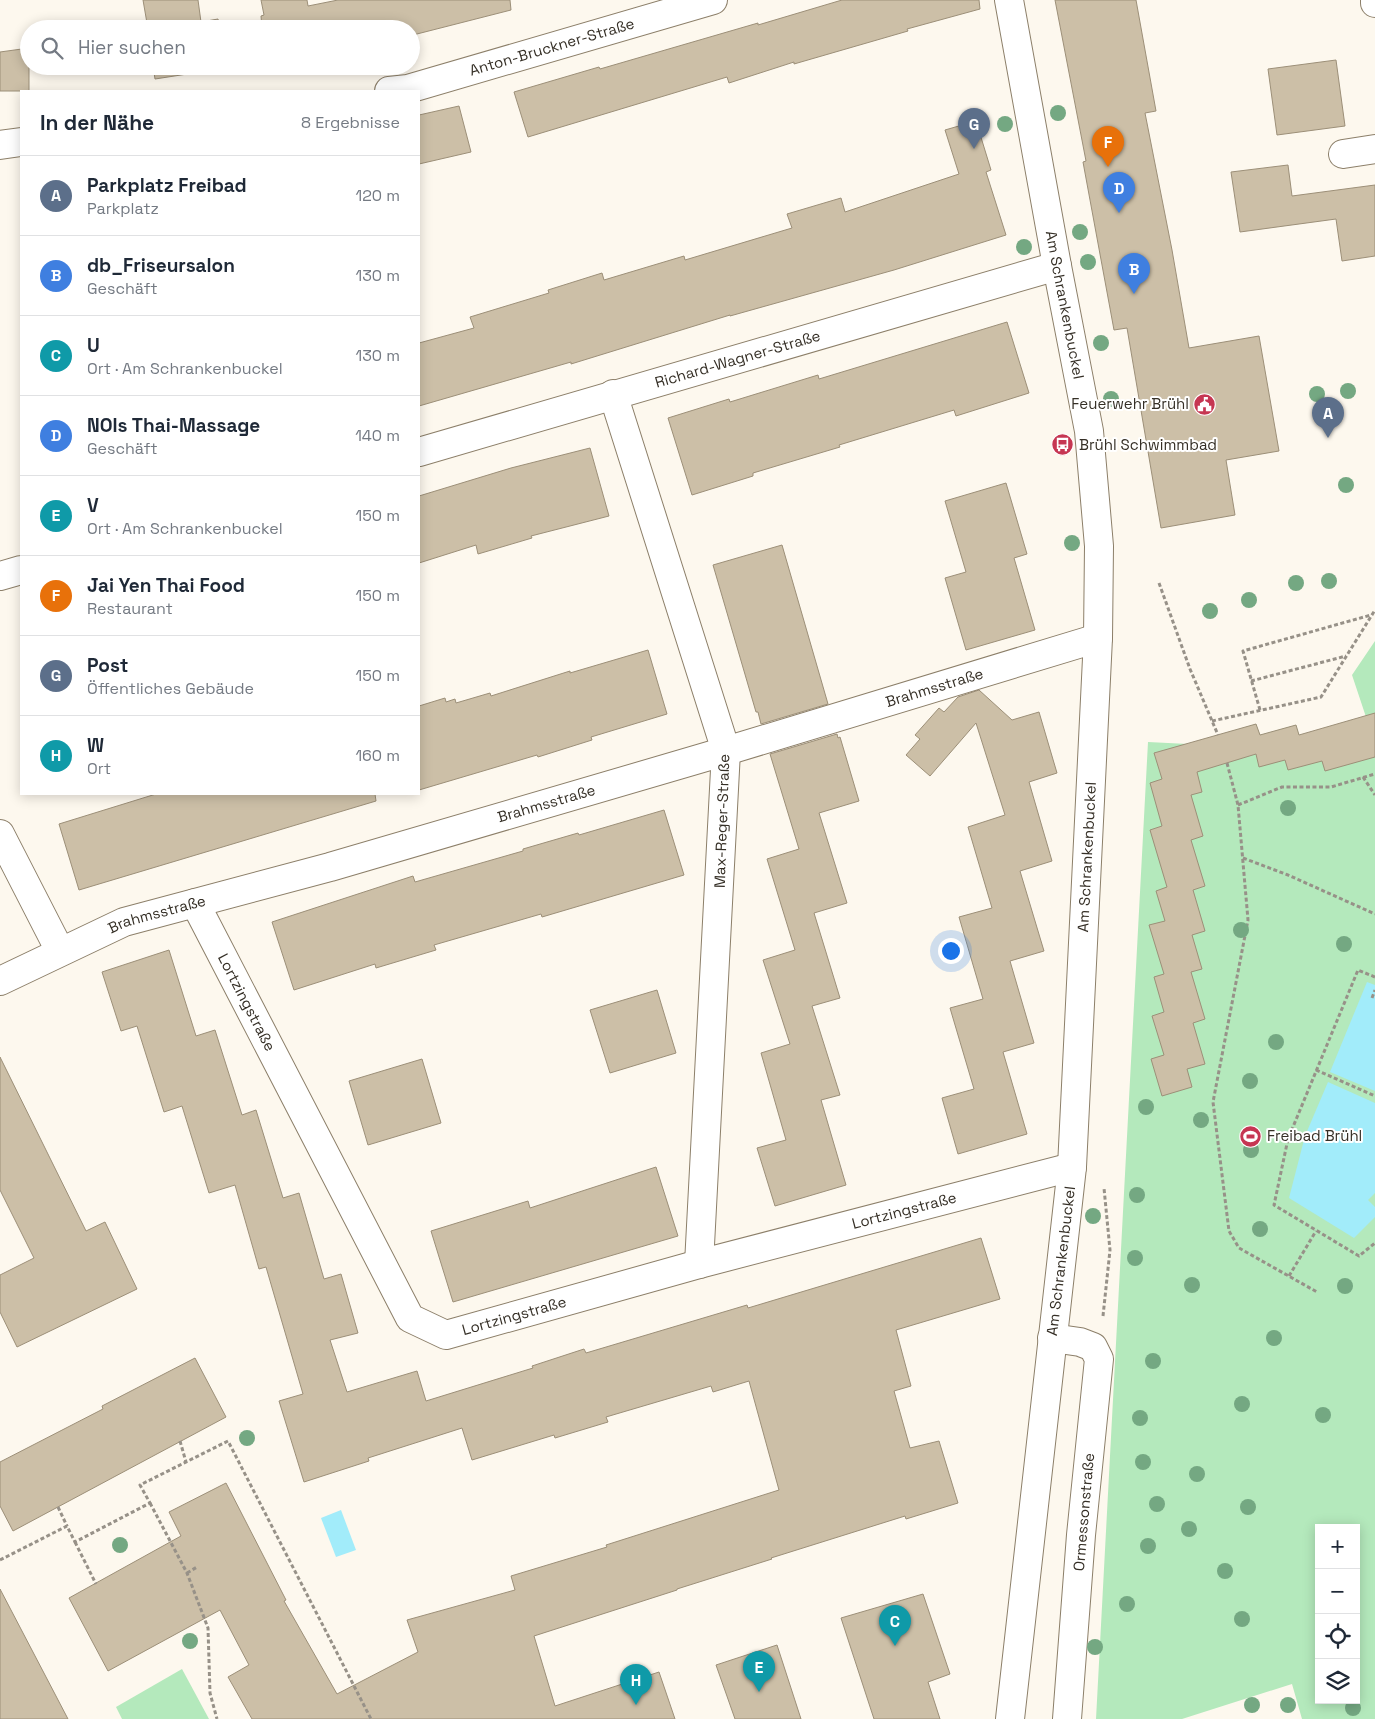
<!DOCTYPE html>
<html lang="de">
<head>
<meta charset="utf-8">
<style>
	body { margin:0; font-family:"Space Grotesk",sans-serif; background:#f6f6f7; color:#1f2937 }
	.controls { position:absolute; right:15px; bottom:15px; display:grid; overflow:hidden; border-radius:0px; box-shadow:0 2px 12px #0003 }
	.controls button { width:45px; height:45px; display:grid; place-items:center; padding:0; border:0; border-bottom:1px solid #e0e1e3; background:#fff; color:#1f2937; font:25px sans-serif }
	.you { position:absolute; left:950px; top:950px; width:18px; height:18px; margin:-12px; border:4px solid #fff; border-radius:50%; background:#1a73e8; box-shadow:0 0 0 8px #1a73e833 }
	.badge { display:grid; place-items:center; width:32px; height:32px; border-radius:50%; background:#ea580c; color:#fff; font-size:16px; font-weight:700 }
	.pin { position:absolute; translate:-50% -41px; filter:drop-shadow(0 1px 2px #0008) }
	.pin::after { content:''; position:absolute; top:26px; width:18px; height:15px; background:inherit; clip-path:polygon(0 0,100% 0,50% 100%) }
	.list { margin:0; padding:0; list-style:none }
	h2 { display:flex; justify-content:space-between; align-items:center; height:65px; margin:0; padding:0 20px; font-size:21px }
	h2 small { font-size:16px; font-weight:400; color:#747a83 }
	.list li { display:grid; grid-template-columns:32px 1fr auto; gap:15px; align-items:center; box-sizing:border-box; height:80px; padding:0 20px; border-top:1px solid #e0e1e3 }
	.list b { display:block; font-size:19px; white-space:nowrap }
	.list p { margin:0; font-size:16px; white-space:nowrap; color:#747a83 }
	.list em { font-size:16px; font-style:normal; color:#747a83 }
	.icon { flex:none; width:28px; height:28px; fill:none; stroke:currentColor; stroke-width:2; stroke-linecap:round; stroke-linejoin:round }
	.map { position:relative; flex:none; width:1375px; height:1719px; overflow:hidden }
	.search { position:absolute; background:#fff; box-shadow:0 2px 12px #0003; left:20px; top:20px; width:400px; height:55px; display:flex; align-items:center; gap:12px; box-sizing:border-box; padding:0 18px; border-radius:28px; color:#747a83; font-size:19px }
	.panel { position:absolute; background:#fff; box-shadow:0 2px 12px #0003; left:20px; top:90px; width:400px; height:705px; border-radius:0px }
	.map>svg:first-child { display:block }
	.green { fill:#b4e9bc; fill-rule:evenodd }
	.water { fill:#a2ecfa }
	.building { fill:#ccbfa7; stroke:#9c8f78 }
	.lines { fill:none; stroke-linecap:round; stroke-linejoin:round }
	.minor-casing { stroke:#8c7f69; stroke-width:30 }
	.path { stroke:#979188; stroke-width:3; stroke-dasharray:4 2.5; stroke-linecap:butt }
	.minor { stroke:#fff; stroke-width:28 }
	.tree { fill:#74a882 }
	.labels { text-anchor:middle; stroke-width:4; stroke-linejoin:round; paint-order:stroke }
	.street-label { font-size:15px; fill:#352f26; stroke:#fff }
	.poi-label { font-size:15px; fill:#352f26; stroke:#fff; text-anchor:start }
</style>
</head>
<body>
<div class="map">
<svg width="1375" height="1719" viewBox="0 0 1375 1719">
	<rect width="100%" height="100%" fill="#fdf8ee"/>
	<g class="green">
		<path d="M1375,641V1719H1302L1292,1684L1182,1719H1096L1148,742L1188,744L1256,724L1260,735L1296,725L1299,735L1369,726L1352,675ZM1319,1528H1356V1700H1319Z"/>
		<polygon points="182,1669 209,1719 122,1719 116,1707"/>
	</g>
	<g class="water">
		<polygon points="1367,982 1375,985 1375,1091 1330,1072"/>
		<polygon points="1328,1082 1375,1103 1375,1193 1368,1200 1375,1207 1375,1217 1354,1238 1289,1198 1305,1136"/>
		<polygon points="341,1510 356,1550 336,1557 321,1518"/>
	</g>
	<g class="building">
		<polygon points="143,0 198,0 201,22 218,19 220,29 148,29"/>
		<polygon points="261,0 307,0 308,6 338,0 510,0 511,10 413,35 412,29 262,29 261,16 264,15"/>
		<polygon points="842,0 979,0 980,9 907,29 908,31 794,64 794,62 729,83 727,77 528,137 514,92 599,67 600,69 758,23 758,25"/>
		<polygon points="1055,0 1136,0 1156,111 1145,113 1172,250 1189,348 1259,336 1279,451 1226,460 1235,515 1161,528 1127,328 1114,330 1083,162 1086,161"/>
		<polygon points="29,48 29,91 0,91 0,52"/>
		<polygon points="1336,60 1345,126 1277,135 1268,69"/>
		<polygon points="153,66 226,66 226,68 155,79"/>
		<polygon points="459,106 471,152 419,164 419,115"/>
		<polygon points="976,121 991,170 986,172 1006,235 894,270 730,316 730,315 571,364 571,362 419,406 419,343 474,328 470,317 549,293 548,290 602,273 604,280 684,256 685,260 792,228 787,214 841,198 845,212 959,174 945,130"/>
		<polygon points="1288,165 1292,196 1375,185 1375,256 1342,261 1336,219 1240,232 1231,172"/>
		<polygon points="1007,322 1029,393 956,416 954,410 839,445 840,447 753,473 753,476 692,495 668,418 729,399 730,402 818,375 819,379"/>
		<polygon points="590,448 609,516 531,536 532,538 478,554 476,545 419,563 419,496 511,468"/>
		<polygon points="1006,483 1027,554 1014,558 1035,630 966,650 945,578 966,572 945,501"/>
		<polygon points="782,545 828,704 761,724 758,712 756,712 713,565"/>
		<polygon points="648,650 667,714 591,737 592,740 538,757 537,755 419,790 419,706 445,698 446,702 455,699 456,703 490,693 491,696 570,671 570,673"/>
		<polygon points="979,690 1012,720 1039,712 1057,773 1029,782 1052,861 1020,871 1044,951 1010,961 1034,1043 1003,1052 1027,1134 958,1154 942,1098 974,1089 950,1008 983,999 959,917 992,908 968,827 1005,815 976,723 930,776 906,755 920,739 915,735 939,708 944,712 958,697"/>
		<polygon points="1375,713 1375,757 1325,771 1322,761 1288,770 1285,760 1259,767 1256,754 1197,772 1202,792 1191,795 1203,836 1191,840 1205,886 1193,890 1205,931 1192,935 1202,969 1191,972 1205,1019 1193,1023 1205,1064 1187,1069 1192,1087 1162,1096 1151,1059 1164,1055 1152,1016 1164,1012 1154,977 1164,974 1149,925 1165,921 1156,891 1167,887 1150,830 1162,826 1150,783 1162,779 1154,753 1256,724 1260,735 1296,725 1299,735"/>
		<polygon points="837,734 838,738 840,737 859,801 819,813 847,903 814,913 840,998 812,1006 840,1095 821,1100 846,1185 775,1206 757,1148 786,1140 761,1053 790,1044 763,960 795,950 767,859 799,849 770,754"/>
		<polygon points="156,794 375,794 376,801 79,890 59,824"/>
		<polygon points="664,810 684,875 542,917 541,914 434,945 436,950 376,968 375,964 294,990 272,922 413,876 415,882 523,851 523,849 578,833 579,835"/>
		<polygon points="169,950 196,1036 215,1030 242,1115 256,1110 283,1198 299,1193 324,1279 341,1274 358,1333 330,1340 347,1392 417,1371 426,1401 533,1368 532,1366 584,1349 586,1353 747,1305 748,1308 981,1238 1000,1299 896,1330 911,1386 894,1391 910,1448 939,1441 958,1503 906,1519 905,1516 771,1558 772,1559 677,1589 677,1590 534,1636 555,1706 659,1672 675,1719 252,1719 228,1677 249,1665 220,1610 108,1671 69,1598 181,1536 169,1512 226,1483 286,1600 284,1601 337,1694 418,1652 407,1620 515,1590 511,1576 607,1547 606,1545 779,1490 749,1381 713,1392 711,1386 606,1417 608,1422 555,1438 554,1435 472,1460 462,1428 368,1458 369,1461 304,1482 279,1401 303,1394 266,1267 259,1269 235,1185 209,1193 182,1106 164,1112 137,1026 121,1031 102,972"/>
		<polygon points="657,990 676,1053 610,1073 590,1010"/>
		<polygon points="0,1057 86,1231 105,1222 137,1289 17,1347 0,1312 0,1275 34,1258 0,1190"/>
		<polygon points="422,1059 441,1123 368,1145 349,1081"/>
		<polygon points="656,1167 678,1236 453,1302 431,1231 528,1201 530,1208"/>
		<polygon points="195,1358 226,1417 13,1531 0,1506 0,1462 103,1409 102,1406"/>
		<polygon points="0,1589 68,1719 0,1719"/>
		<polygon points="923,1594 950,1674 928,1682 940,1719 874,1719 841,1618"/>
		<polygon points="777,1645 801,1719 735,1719 716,1665"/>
	</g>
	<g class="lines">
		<defs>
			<g id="minor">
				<path id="s1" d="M1009,0L1057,266L1089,431L1099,546L1098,638L1072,1167L1010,1719"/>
				<polyline points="1375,0 1375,3"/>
				<path id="s2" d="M389,91L408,89L713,0"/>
				<polyline points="0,145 21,142"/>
				<polyline points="1343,154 1375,149"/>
				<polyline points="613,394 726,751 699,1264"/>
				<path id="s3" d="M419,452L1057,266"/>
				<polyline points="0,576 21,570"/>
				<polyline points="0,834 60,951"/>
				<path id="s4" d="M195,903L410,1318L446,1335L699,1264L1072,1167"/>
				<path id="s5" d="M0,981L124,922L330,867L726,751L1098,638"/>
				<polyline points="1052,1338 1080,1342 1093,1347 1099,1359 1081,1535 1067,1719"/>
			</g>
		</defs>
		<use href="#minor" class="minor-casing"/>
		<g class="path">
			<polyline points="1159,583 1190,669 1218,735"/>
			<polyline points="1251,681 1346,656"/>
			<polyline points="1260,710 1243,651 1371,615"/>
			<polyline points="1212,721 1321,697 1375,610"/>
			<polyline points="1227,763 1238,805 1248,920 1213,1102 1229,1231 1239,1248 1317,1292"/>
			<polyline points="1363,777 1375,795"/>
			<polyline points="1238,805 1282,787 1331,787 1375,774"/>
			<polyline points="1243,858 1288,875 1375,914"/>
			<polyline points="1375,977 1358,970 1288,1139 1274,1205 1359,1256 1375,1243"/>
			<polyline points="1372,998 1375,990"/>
			<polyline points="1316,1070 1375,1096"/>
			<polyline points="1289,1276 1316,1231"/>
			<polyline points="1103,1316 1110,1250 1104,1188"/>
			<polyline points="180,1441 186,1462"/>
			<polyline points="150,1503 187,1573 208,1628 210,1693 217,1719"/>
			<polyline points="58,1507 67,1526"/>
			<polyline points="75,1542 96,1584"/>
			<polyline points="0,1560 67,1526 75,1542 150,1503 140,1485 228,1441 371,1719"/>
			<polyline points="187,1573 197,1567"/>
		</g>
		<use href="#minor" class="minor"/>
	</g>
	<g class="tree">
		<circle cx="1058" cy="113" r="8"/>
		<circle cx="1005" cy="124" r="8"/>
		<circle cx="1080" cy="232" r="8"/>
		<circle cx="1024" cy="247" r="8"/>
		<circle cx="1088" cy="262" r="8"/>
		<circle cx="1101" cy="343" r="8"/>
		<circle cx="1348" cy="391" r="8"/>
		<circle cx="1317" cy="394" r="8"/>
		<circle cx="1111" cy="399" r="8"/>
		<circle cx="1346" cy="485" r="8"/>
		<circle cx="1072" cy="543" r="8"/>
		<circle cx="1329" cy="581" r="8"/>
		<circle cx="1296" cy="583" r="8"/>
		<circle cx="1249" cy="600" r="8"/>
		<circle cx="1210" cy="611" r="8"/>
		<circle cx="1288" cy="808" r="8"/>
		<circle cx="1241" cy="930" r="8"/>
		<circle cx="1344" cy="944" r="8"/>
		<circle cx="1276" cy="1042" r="8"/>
		<circle cx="1250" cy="1081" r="8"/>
		<circle cx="1146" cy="1107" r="8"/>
		<circle cx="1201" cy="1120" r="8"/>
		<circle cx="1251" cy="1150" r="8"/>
		<circle cx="1137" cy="1195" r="8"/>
		<circle cx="1093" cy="1216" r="8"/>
		<circle cx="1260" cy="1229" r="8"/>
		<circle cx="1135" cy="1258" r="8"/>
		<circle cx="1192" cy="1285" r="8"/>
		<circle cx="1345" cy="1286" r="8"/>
		<circle cx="1274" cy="1338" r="8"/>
		<circle cx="1153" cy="1361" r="8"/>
		<circle cx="1242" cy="1404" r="8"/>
		<circle cx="1323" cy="1415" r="8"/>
		<circle cx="1140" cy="1418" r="8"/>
		<circle cx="247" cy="1438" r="8"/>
		<circle cx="1143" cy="1462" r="8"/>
		<circle cx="1197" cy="1474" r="8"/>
		<circle cx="1157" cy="1504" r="8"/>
		<circle cx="1248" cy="1507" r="8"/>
		<circle cx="1189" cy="1529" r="8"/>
		<circle cx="120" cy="1545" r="8"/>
		<circle cx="1148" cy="1546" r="8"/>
		<circle cx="1225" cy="1571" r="8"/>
		<circle cx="1127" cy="1604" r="8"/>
		<circle cx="1242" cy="1619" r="8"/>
		<circle cx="190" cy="1641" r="8"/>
		<circle cx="1095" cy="1647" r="8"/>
		<circle cx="1252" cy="1705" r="8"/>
		<circle cx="1288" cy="1705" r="8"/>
		<circle cx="1353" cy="1708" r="8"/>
	</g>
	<defs>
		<symbol id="civic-disc" viewBox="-11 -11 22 22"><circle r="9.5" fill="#c63652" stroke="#fff"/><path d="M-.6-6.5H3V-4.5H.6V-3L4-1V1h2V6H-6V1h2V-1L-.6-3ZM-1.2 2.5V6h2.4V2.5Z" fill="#fff"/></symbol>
		<symbol id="bus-disc" viewBox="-11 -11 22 22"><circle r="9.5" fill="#c63652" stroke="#fff"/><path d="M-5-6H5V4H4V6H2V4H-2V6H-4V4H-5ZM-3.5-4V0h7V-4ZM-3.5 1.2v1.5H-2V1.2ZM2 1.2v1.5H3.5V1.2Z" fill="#fff"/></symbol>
		<symbol id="stadium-disc" viewBox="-11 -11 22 22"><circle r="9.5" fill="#c63652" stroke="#fff"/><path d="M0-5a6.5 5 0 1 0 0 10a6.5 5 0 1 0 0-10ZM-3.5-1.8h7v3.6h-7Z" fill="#fff"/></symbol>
	</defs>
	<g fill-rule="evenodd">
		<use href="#civic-disc" x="1192" y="392" width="25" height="25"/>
		<use href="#bus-disc" x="1050" y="432" width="25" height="25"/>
		<use href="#stadium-disc" x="1238" y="1124" width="25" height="25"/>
	</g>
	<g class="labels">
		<g class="street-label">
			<text dy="5" stroke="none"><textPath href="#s2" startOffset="169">Anton-Bruckner-Straße</textPath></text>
			<text dy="5" stroke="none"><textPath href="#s1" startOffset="310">Am Schrankenbuckel</textPath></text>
			<text dy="5" stroke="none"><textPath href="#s3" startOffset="332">Richard-Wagner-Straße</textPath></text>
			<text dy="5" stroke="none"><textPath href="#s5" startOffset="981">Brahmsstraße</textPath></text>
			<text dy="5" stroke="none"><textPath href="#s5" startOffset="576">Brahmsstraße</textPath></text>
			<text transform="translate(722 821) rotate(-88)" y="5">Max-Reger-Straße</text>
			<text transform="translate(1087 857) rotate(-87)" y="5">Am Schrankenbuckel</text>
			<text dy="5" stroke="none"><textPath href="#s5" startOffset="171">Brahmsstraße</textPath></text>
			<text dy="5" stroke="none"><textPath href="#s4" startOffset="112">Lortzingstraße</textPath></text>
			<text dy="5" stroke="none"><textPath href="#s4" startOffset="982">Lortzingstraße</textPath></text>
			<text transform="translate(1061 1261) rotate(-83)" y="5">Am Schrankenbuckel</text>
			<text dy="5" stroke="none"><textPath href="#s4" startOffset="578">Lortzingstraße</textPath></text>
			<text transform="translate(1084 1512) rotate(-85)" y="5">Ormessonstraße</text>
		</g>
		<g class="poi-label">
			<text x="1189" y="409" text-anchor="end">Feuerwehr Brühl</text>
			<text x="1079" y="450">Brühl Schwimmbad</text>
			<text x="1267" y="1141">Freibad Brühl</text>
		</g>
	</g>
</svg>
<div class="controls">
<button>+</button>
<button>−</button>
<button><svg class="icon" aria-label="locate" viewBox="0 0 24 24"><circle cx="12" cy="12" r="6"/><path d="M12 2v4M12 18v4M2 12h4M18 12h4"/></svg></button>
<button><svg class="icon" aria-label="layers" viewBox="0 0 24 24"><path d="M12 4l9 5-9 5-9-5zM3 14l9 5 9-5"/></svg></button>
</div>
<div class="you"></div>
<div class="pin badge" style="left:1328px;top:438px;background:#5c6f8a">A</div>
<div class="pin badge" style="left:1134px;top:294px;background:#3f7fe0">B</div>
<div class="pin badge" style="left:895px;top:1646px;background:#0f9aa8">C</div>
<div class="pin badge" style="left:1119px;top:213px;background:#3f7fe0">D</div>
<div class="pin badge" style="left:759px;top:1692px;background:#0f9aa8">E</div>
<div class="pin badge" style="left:1108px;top:167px;background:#e8710a">F</div>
<div class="pin badge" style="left:974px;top:149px;background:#5c6f8a">G</div>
<div class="pin badge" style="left:636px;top:1705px;background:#0f9aa8">H</div>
<div class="search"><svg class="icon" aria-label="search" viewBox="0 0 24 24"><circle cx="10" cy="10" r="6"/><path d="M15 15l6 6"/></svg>Hier suchen</div>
<section class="panel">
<h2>In der Nähe<small>8 Ergebnisse</small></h2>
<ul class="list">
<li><span class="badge" style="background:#5c6f8a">A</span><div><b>Parkplatz Freibad</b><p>Parkplatz</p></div><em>120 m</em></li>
<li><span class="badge" style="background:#3f7fe0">B</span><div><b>db_Friseursalon</b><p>Geschäft</p></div><em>130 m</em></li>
<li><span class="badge" style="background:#0f9aa8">C</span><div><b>U</b><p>Ort · Am Schrankenbuckel</p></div><em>130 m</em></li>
<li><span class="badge" style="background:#3f7fe0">D</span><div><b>NOIs Thai-Massage</b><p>Geschäft</p></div><em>140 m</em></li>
<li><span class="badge" style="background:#0f9aa8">E</span><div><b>V</b><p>Ort · Am Schrankenbuckel</p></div><em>150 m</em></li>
<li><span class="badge" style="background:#e8710a">F</span><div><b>Jai Yen Thai Food</b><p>Restaurant</p></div><em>150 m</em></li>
<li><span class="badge" style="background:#5c6f8a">G</span><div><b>Post</b><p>Öffentliches Gebäude</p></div><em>150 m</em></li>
<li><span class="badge" style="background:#0f9aa8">H</span><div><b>W</b><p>Ort</p></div><em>160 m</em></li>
</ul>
</section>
</div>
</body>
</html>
